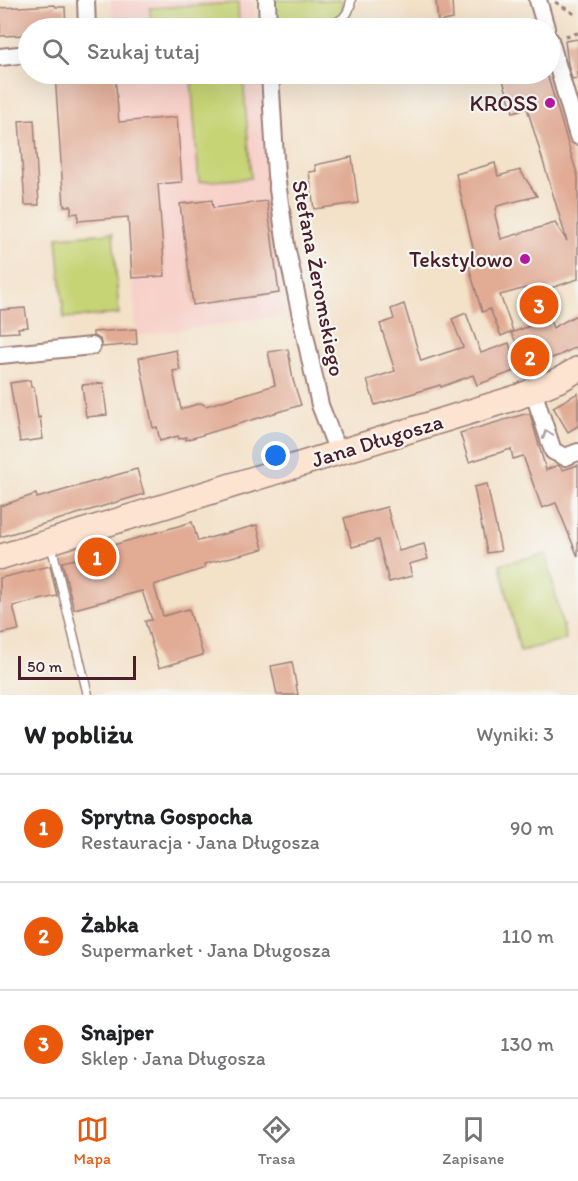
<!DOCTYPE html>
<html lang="pl">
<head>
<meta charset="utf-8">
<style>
	body { margin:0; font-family:Itim,sans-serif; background:#f6f6f6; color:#202124 }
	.scale { position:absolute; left:18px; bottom:15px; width:118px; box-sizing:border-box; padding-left:6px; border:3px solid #4a1f2b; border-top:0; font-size:16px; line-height:21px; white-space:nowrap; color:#4a1f2b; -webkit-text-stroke:4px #f6f6f2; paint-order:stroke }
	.you { position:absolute; left:276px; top:456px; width:21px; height:21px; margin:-15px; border:4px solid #fff; border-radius:50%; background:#1a73e8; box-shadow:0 0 0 9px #1a73e833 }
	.badge { display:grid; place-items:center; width:39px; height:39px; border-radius:50%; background:#ea580c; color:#fff; font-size:20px; font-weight:700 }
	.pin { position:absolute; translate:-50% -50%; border:3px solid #fff; box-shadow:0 2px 6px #0006 }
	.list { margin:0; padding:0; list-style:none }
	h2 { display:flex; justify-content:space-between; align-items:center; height:78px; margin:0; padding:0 24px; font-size:26px }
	h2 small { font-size:20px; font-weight:400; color:#757577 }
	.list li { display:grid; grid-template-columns:39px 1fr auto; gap:18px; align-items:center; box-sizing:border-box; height:108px; padding:0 24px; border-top:2px solid #e0e0e0 }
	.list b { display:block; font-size:22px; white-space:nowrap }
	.list p { margin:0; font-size:20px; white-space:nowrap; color:#757577 }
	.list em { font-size:20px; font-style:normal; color:#757577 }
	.icon { flex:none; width:33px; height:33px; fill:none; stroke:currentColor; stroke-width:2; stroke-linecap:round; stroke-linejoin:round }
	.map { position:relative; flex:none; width:578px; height:695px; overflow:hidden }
	.search { position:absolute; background:#fff; box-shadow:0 6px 24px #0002; left:18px; right:18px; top:18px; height:66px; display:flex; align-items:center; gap:15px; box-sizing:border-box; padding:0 21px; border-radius:33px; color:#757577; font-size:22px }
	.sheet { height:402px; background:#fff }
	nav { display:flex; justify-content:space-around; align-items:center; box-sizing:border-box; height:84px; border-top:2px solid #e0e0e0; background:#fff; font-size:16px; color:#757577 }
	nav a { display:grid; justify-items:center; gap:3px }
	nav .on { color:#ea580c }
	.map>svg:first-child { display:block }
	.built { fill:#f7d0c9 }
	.green { fill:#c6d476; stroke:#887a50; stroke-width:1.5 }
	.building { fill:#e1ab94 }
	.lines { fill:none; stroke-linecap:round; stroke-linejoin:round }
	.lane-casing { stroke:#9e807a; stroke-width:11 }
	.street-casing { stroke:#9e807a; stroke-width:20 }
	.secondary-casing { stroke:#9e807a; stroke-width:27 }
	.path { stroke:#9e807a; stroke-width:3; stroke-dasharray:4.5 4.5; stroke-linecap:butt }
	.lane { stroke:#fff; stroke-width:8 }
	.street { stroke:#fff; stroke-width:16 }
	.secondary { stroke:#fde4d1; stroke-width:24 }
	.oneway { stroke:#ae9aa0 }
	.poi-dot { fill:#b5179e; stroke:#f6f6f2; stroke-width:2 }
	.labels { text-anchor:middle; stroke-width:4.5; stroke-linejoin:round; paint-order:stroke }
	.poi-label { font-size:22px; fill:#4a1f2b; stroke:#f6f6f2; text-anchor:end }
	.street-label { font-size:22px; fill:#4a1f2b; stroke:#f6f6f2 }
</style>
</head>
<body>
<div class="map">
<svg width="578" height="695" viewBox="0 0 578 695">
	<rect width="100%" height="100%" fill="#f6f6f2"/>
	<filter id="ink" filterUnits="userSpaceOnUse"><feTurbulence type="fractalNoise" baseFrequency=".0167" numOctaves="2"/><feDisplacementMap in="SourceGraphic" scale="12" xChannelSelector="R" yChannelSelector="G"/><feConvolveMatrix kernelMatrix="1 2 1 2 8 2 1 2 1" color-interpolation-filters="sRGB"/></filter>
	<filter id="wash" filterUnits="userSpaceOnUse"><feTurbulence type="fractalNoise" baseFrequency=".008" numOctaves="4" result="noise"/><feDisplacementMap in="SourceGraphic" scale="24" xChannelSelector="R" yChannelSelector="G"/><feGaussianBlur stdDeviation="1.35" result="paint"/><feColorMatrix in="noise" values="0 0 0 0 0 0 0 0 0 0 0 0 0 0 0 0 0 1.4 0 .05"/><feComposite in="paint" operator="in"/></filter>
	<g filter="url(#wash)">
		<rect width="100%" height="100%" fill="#f3e1c8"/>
		<g class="built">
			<polygon points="111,0 253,0 256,28 113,28"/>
			<polygon points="117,74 260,74 285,315 137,336"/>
		</g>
		<g class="green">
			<polygon points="272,0 342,0 343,15 337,20 279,24 274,19"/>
			<polygon points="238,3 239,28 151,28 150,8"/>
			<polygon points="243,74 251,178 199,182 191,78"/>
			<polygon points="113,233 119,314 64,318 57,237"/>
			<polygon points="546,554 566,640 520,651 500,564"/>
		</g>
		<g id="blocks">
			<g class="building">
				<polygon points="436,0 452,0 453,19 438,22"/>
				<polygon points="55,5 56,7 65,7 66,28 28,28 28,35 0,36 0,8"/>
				<polygon points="578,39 578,78 572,79 568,64 565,41"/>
				<polygon points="55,74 115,74 119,122 177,117 182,182 158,184 165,276 132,278 128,217 78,221 78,213 71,214 71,206 64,206"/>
				<polygon points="501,74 547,74 578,177 578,279 539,292 553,328 578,314 578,346 560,355 530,366 511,333 538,323 526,288 500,295 513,331 501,336 490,309 482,312 469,267 477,265 456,174 495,163 498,176 520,170 537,196 497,206 495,215 501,239 555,223 567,241 527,108 513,112"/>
				<polygon points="34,120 39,205 25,205 19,121"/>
				<polygon points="352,157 358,203 314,209 309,172 316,171 315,165"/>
				<polygon points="212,200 213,208 267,201 279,293 193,305 180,204"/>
				<polygon points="404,304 421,361 463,347 452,319 466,313 481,353 509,343 517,370 477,385 473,375 441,387 440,385 375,405 367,380 395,371 380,324 394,319 391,309"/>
				<polygon points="25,308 28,327 18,328 19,332 0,333 0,310"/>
				<polygon points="136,329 137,344 102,347 100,339 93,336 93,332"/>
				<polygon points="288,349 293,380 301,405 186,440 186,437 179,439 178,436 160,441 157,427 153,428 139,358 176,350 180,370 173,371 181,409 201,403 206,406 275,385 268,352"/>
				<polygon points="30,380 31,387 34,387 38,418 40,417 43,439 20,442 10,383"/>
				<polygon points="103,383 107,415 86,417 82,385"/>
				<polygon points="578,393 578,426 568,432 553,407"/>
				<polygon points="525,414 530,414 546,470 558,465 563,470 578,465 578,557 556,503 542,508 523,456 513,459 511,449 469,462 460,433"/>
				<polygon points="137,469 144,494 0,537 0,506 36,494 37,498"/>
				<polygon points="487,484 501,551 487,553 474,487"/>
				<polygon points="387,507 399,551 424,544 428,559 409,564 412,576 389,582 378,540 352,547 344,518"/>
				<polygon points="192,522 198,541 257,525 263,549 204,564 205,568 154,585 163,616 189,609 203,655 159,668 145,621 152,620 142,591 74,609 62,562 86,557 86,553"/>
				<polygon points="50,566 57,596 13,606 19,630 0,634 0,578"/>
				<polygon points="292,662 298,695 277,695 271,666"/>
			</g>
		</g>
	</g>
	<g filter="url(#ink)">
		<use href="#blocks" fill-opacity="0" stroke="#9e807a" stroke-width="1.5"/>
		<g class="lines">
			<defs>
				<g id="lane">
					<path d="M302,28C325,25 348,28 351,0"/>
					<polyline points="51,544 88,695"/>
				</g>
				<g id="street">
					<polyline points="86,0 87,28"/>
					<polyline points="267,0 268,28"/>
					<polyline points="538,0 546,28"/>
					<polyline points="550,40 578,136"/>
					<polyline points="0,57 28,54"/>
					<polyline points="270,74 276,175 286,246 320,405 338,452"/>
					<polyline points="0,355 92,346"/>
					<polyline points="533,391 553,451 565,457 578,452"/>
				</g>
				<polyline id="secondary" points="0,557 518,397 561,379 578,369"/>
			</defs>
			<use href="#lane" class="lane-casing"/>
			<use href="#street" class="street-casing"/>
			<use href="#secondary" class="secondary-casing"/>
			<g class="path">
				<polyline points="555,2 578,16"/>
				<polyline points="565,36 578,33"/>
			</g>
			<use href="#lane" class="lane"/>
			<use href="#street" class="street"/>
			<use href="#secondary" class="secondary"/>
		</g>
		<defs><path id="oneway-chevron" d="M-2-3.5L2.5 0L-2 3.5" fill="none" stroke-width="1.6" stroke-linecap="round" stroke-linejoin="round" transform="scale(1.5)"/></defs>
		<use class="oneway" href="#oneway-chevron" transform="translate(547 434) rotate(-109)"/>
	</g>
	<g class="poi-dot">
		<circle cx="550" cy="103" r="6"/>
		<circle cx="525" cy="259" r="6"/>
	</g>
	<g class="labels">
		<g class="poi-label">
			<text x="538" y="111">KROSS</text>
			<text x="513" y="267">Tekstylowo</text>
		</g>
		<g class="street-label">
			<text transform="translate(319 278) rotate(79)" y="8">Stefana Żeromskiego</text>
			<text transform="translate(377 440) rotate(-17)" y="8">Jana Długosza</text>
		</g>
	</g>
</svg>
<div class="scale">50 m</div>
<div class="you"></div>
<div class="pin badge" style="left:97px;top:557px">1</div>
<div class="pin badge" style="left:530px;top:357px">2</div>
<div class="pin badge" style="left:539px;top:305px">3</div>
<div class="search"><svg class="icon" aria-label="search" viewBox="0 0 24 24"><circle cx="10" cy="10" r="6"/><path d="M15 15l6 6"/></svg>Szukaj tutaj</div>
</div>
<section class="sheet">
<h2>W pobliżu<small>Wyniki: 3</small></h2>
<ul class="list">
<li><span class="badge">1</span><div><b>Sprytna Gospocha</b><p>Restauracja · Jana Długosza</p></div><em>90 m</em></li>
<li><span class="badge">2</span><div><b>Żabka</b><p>Supermarket · Jana Długosza</p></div><em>110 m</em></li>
<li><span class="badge">3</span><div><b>Snajper</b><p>Sklep · Jana Długosza</p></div><em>130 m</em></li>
</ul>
</section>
<nav>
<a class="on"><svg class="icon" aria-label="map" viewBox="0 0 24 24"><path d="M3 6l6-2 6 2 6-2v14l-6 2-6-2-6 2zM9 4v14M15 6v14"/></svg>Mapa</a>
<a><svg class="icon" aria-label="directions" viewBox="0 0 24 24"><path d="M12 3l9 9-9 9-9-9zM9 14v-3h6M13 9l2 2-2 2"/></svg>Trasa</a>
<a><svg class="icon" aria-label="saved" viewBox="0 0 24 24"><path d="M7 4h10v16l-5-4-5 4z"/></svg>Zapisane</a>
</nav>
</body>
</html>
